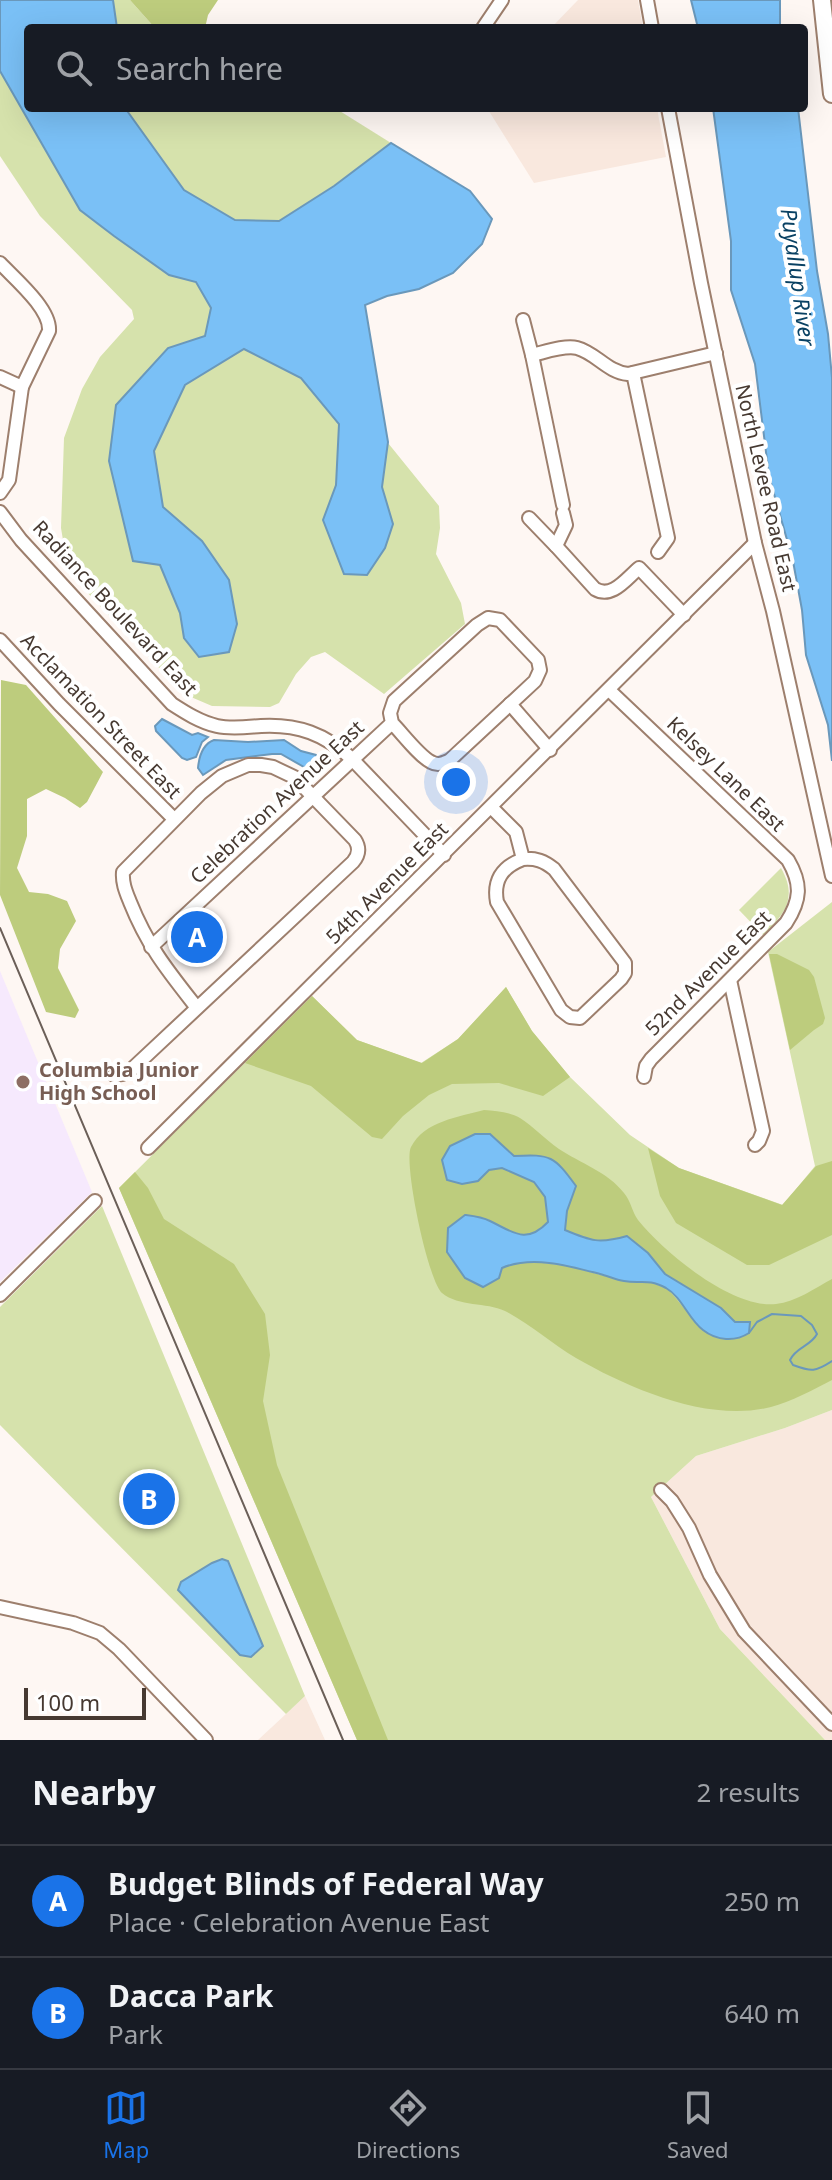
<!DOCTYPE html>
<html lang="en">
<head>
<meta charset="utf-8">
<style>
	body { margin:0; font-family:"Noto Sans",sans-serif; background:#242831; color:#f1f3f6 }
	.scale { position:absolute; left:24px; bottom:20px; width:122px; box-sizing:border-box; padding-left:8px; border:4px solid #463931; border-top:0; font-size:22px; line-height:28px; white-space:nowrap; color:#463931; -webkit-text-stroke:6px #fff; paint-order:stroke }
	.you { position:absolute; left:456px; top:782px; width:28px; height:28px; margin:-20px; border:6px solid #fff; border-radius:50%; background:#1a73e8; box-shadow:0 0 0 12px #1a73e833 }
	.badge { display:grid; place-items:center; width:52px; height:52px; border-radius:50%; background:#1a73e8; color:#fff; font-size:26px; font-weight:700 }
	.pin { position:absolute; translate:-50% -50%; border:4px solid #fff; box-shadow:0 2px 8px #0006 }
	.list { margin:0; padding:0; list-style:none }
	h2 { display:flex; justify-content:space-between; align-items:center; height:104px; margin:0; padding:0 32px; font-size:34px }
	h2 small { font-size:26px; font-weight:400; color:#9ea1a6 }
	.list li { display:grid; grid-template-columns:52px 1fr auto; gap:24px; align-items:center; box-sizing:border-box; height:112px; padding:0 32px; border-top:2px solid #363941 }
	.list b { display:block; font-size:30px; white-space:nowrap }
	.list p { margin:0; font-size:26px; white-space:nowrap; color:#9ea1a6 }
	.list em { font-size:26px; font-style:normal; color:#9ea1a6 }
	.icon { flex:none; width:44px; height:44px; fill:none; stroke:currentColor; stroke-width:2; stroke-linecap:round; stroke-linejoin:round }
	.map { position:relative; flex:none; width:832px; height:1740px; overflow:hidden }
	.search { position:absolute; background:#171b24; box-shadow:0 8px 32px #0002; left:24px; right:24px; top:24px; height:88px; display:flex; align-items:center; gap:20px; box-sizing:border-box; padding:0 28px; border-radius:8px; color:#9ea1a6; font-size:30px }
	.sheet { height:328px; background:#171b24 }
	nav { display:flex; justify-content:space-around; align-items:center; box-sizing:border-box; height:112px; border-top:2px solid #363941; background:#171b24; font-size:22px; color:#9ea1a6 }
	nav a { display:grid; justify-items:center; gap:4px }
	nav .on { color:#1a73e8 }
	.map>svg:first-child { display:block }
	.built { fill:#f9e8de }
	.education { fill:#f6e9fd }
	.green { fill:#d6e2ac }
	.forest { fill:#bdcc7d; fill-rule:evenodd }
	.water { fill:#7ac0f6; stroke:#6a98bb; stroke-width:2 }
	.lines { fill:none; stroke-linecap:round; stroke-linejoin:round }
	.stream { stroke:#6a98bb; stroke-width:2 }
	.minor-casing { stroke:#9d7f6d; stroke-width:16 }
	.major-casing { stroke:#9d7f6d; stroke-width:20 }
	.minor { stroke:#fff; stroke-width:12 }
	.major { stroke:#fff; stroke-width:16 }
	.rail { stroke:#6b5f58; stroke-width:2 }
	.education-dot { fill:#8d6e63; stroke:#fff; stroke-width:3 }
	.labels { text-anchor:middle; stroke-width:8; stroke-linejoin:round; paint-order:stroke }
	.street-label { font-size:20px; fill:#463931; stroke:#fff }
	.education-label { font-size:20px; font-weight:bold; fill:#785e54; stroke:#fff; text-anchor:start }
	.water-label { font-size:22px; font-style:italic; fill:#094163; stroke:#fff }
</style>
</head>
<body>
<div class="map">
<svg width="832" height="1740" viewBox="0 0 832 1740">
	<rect width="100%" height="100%" fill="#fef7f3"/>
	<g class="built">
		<polygon points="578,0 638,0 643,28 551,28"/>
		<polygon points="487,108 657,108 666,157 534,183"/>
		<polygon points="832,1410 832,1740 825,1740 720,1629 651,1497 696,1456 785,1428"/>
		<polygon points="305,1696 325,1740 258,1740 286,1714"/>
	</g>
	<polygon class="education" points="0,971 92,1192 0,1282"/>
	<g class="green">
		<polygon points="113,0 130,0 155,28 117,28"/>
		<polygon points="0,71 80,210 114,236 169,275 196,282 211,308 205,336 168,348 116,405 160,565 180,613 184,638 237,624 229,580 202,541 163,508 154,451 185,385 244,349 301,378 339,424 336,485 323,520 393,524 382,487 388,443 439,506 440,528 436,554 461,603 465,624 384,694 325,652 311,657 296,674 279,703 270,707 212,706 184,694 84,589 67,564 61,528 64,438 82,389 100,357 134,319 132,310 40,216 0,156"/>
		<polygon points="125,108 335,108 391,143 334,186 279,221 235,220 184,190"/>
		<path d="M781,868C798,898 785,914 763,935L739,910Z"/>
		<polygon points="832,902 832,1410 785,1428 696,1456 651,1497 720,1629 825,1740 357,1740 119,1188 312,996 357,1040 421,1063 458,1039 506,987 532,1031 570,1077 630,1135 679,1168 783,1205 815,1166 768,952"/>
		<polygon points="102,1206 305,1696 286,1714 0,1425 0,1307"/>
	</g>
	<g class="forest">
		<polygon points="130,0 218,0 208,15 205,28 155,28"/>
		<polygon points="1,680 26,685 103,772 87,802 80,808 65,798 46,789 27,799 27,836 17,868 29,892 48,894 67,901 76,921 60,949 58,968 79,1010 75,1018 46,1012 0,895"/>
		<polygon points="769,954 777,954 809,970 814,977 825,1018 823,1024 814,1030 790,1050"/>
		<polygon points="506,987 532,1031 570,1077 543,1096 499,1083 452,1084 429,1095 403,1116 382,1139 372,1137 311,1086 245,1063 312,996 357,1040 422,1063 458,1039"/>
		<path d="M484,1110C496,1111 510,1112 520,1118C534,1127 545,1139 559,1149C580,1163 608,1172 624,1193C631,1201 632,1212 638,1220C665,1253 732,1309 776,1304C796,1302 815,1288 832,1279V1380C815,1389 790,1402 771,1407C709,1423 630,1389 576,1358C552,1344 530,1324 505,1311C486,1302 459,1307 442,1293C428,1281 403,1162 411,1147C424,1121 459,1117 484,1110ZM490,1134L514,1156L529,1155L576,1186L567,1211L565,1230L592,1241H612L648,1253L665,1274L721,1308L735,1322L702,1330L669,1290L647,1280L624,1281L567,1266L536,1262L514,1263L502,1268L487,1219C511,1232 525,1245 548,1222L545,1197L534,1182L502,1168L488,1170L478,1181L462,1184L447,1180Z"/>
		<polygon points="648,1148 679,1168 782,1205 816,1166 832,1161 832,1235 769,1265 747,1265 676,1223 660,1196"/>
		<polygon points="135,1172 148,1188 164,1219 234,1264 265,1314 270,1355 263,1401 277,1465 388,1740 357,1740 119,1188"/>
	</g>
	<g class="water">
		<polygon points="0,0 113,0 117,28 28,28 28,108 125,108 184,190 235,220 279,221 334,186 391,143 470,191 492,219 482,244 453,273 419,289 387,296 365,305 388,442 382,487 393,524 385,548 367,575 344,574 323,520 336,485 339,424 301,378 244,349 185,385 154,451 163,507 202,541 229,580 237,624 229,652 199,657 184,638 180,613 160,565 133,561 109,461 116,405 168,348 205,336 211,308 196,282 169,275 114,236 80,210 0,71"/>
		<polygon points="691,0 780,0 780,28 698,28"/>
		<polygon points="713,108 798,108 817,271 828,334 832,378 832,761 828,725 806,655 802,610 793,561 769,476 755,364 731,290 731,241"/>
		<polygon points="162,719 192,735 198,733 208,737 202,742 196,757 187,760 182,758 156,731 155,726"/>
		<path d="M214,740L248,742L284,740L301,751L316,755L320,760L319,768L311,771L281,754H272L226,760L203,775L198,768C199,757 203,744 214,740Z"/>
		<path d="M475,1134H490L514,1156C551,1154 554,1156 576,1186L567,1211L565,1230C591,1241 599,1244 627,1236L648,1253L665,1274L721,1308L735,1322H750L749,1333C735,1342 717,1341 703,1330C689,1320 682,1297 666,1288C647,1278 642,1284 624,1281C616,1280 608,1276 600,1274C570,1266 532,1255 502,1268L499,1278L483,1287L465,1278L447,1252L448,1228L465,1215C473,1216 482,1217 490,1221C513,1232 526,1245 548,1222L545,1197L534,1182L502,1168L489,1170L478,1181L462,1184L447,1180L442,1160L450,1146Z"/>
		<polygon points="222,1559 228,1561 263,1646 251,1657 240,1655 178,1590 181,1582 212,1563"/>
	</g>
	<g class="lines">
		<path class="stream" d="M749,1333L757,1322L772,1314L801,1316L812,1325L817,1334C811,1346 796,1347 790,1360L793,1365C812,1372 815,1372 832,1361"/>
		<defs>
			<g id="minor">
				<polyline points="647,0 652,28"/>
				<polyline points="483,28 502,0"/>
				<polyline points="668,108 701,283 755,543 773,611 832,876"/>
				<path d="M0,263C15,279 51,309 49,331L22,387L9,480L0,493"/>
				<polyline points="523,320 532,355"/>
				<polyline points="633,373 668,538 658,552"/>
				<polyline points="0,377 22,387"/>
				<path d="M563,505L532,355C545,352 565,345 577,348C596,353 607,372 628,374L716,353"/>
				<path d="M0,512L21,540L172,704C186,713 200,722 217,726C231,729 246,727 261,726C298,724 325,734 352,759L444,855"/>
				<path d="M563,513L566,525L556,546L595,589C612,599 626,579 639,568L684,615"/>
				<polyline points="529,518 556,546"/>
				<polyline points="0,640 59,704 174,819"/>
				<path d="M609,690L788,860C802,884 801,900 786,923L651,1059L646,1066L644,1077"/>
				<polyline points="510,704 550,750"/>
				<path d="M492,808L516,832L523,859C536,858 544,861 554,869L625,963V973L621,979L580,1018L570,1017L561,1010L497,902C493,880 502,867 523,859"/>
				<path d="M151,947L392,723L390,713L394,701L477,625L488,618L500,620L538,660L540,670L535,681L450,760C444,763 438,766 431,762C419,756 402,733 392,723"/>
				<polyline points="730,980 763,1131 759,1141 755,1145"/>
				<path d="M114,1075L122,1074L132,1069L353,862C359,855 360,848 355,840L294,777L273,767L261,765H248L222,776L201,793L123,872C122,883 126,892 130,902C148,947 168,971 197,1008"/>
				<polyline points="148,1148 755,543"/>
				<polyline points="0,1295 95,1201"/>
				<polyline points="661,1490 672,1501 689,1528 710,1575 744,1631 832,1724"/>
				<polyline points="0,1607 73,1623 100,1633 119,1649 206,1740"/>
			</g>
			<polyline id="major" points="822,0 832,94"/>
		</defs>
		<use href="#minor" class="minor-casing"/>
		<use href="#major" class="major-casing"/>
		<use href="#minor" class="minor"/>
		<use href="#major" class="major"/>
		<polyline class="rail" points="0,928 343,1740"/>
	</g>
	<circle class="education-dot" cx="23" cy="1082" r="8"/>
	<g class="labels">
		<g class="street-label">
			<text transform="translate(766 488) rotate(77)" y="7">North Levee Road East</text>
			<text transform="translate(115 608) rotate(47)" y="7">Radiance Boulevard East</text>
			<text transform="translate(101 716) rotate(46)" y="7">Acclamation Street East</text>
			<text transform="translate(726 774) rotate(44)" y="7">Kelsey Lane East</text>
			<text transform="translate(277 802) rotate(-43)" y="7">Celebration Avenue East</text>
			<text transform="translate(387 883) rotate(-45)" y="7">54th Avenue East</text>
			<text transform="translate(708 973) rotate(-45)" y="7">52nd Avenue East</text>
		</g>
		<g class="education-label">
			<text x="39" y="1077">Columbia Junior<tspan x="39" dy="23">High School</tspan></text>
		</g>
		<g class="water-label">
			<text transform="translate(798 277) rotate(82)" y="8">Puyallup River</text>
		</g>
	</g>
</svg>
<div class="scale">100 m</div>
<div class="you"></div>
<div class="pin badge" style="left:197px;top:937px">A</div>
<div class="pin badge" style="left:149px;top:1499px">B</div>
<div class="search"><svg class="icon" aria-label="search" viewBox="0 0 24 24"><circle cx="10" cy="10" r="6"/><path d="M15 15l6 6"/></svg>Search here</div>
</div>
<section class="sheet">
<h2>Nearby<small>2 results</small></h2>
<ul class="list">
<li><span class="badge">A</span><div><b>Budget Blinds of Federal Way</b><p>Place · Celebration Avenue East</p></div><em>250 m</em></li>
<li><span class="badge">B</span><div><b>Dacca Park</b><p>Park</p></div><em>640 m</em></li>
</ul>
</section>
<nav>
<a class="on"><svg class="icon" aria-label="map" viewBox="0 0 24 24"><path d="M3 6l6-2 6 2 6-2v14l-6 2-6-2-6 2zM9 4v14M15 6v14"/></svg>Map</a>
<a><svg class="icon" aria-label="directions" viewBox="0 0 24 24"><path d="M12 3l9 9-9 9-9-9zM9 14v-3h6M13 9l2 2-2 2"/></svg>Directions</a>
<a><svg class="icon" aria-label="saved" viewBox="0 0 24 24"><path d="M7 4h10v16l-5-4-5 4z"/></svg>Saved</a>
</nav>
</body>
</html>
